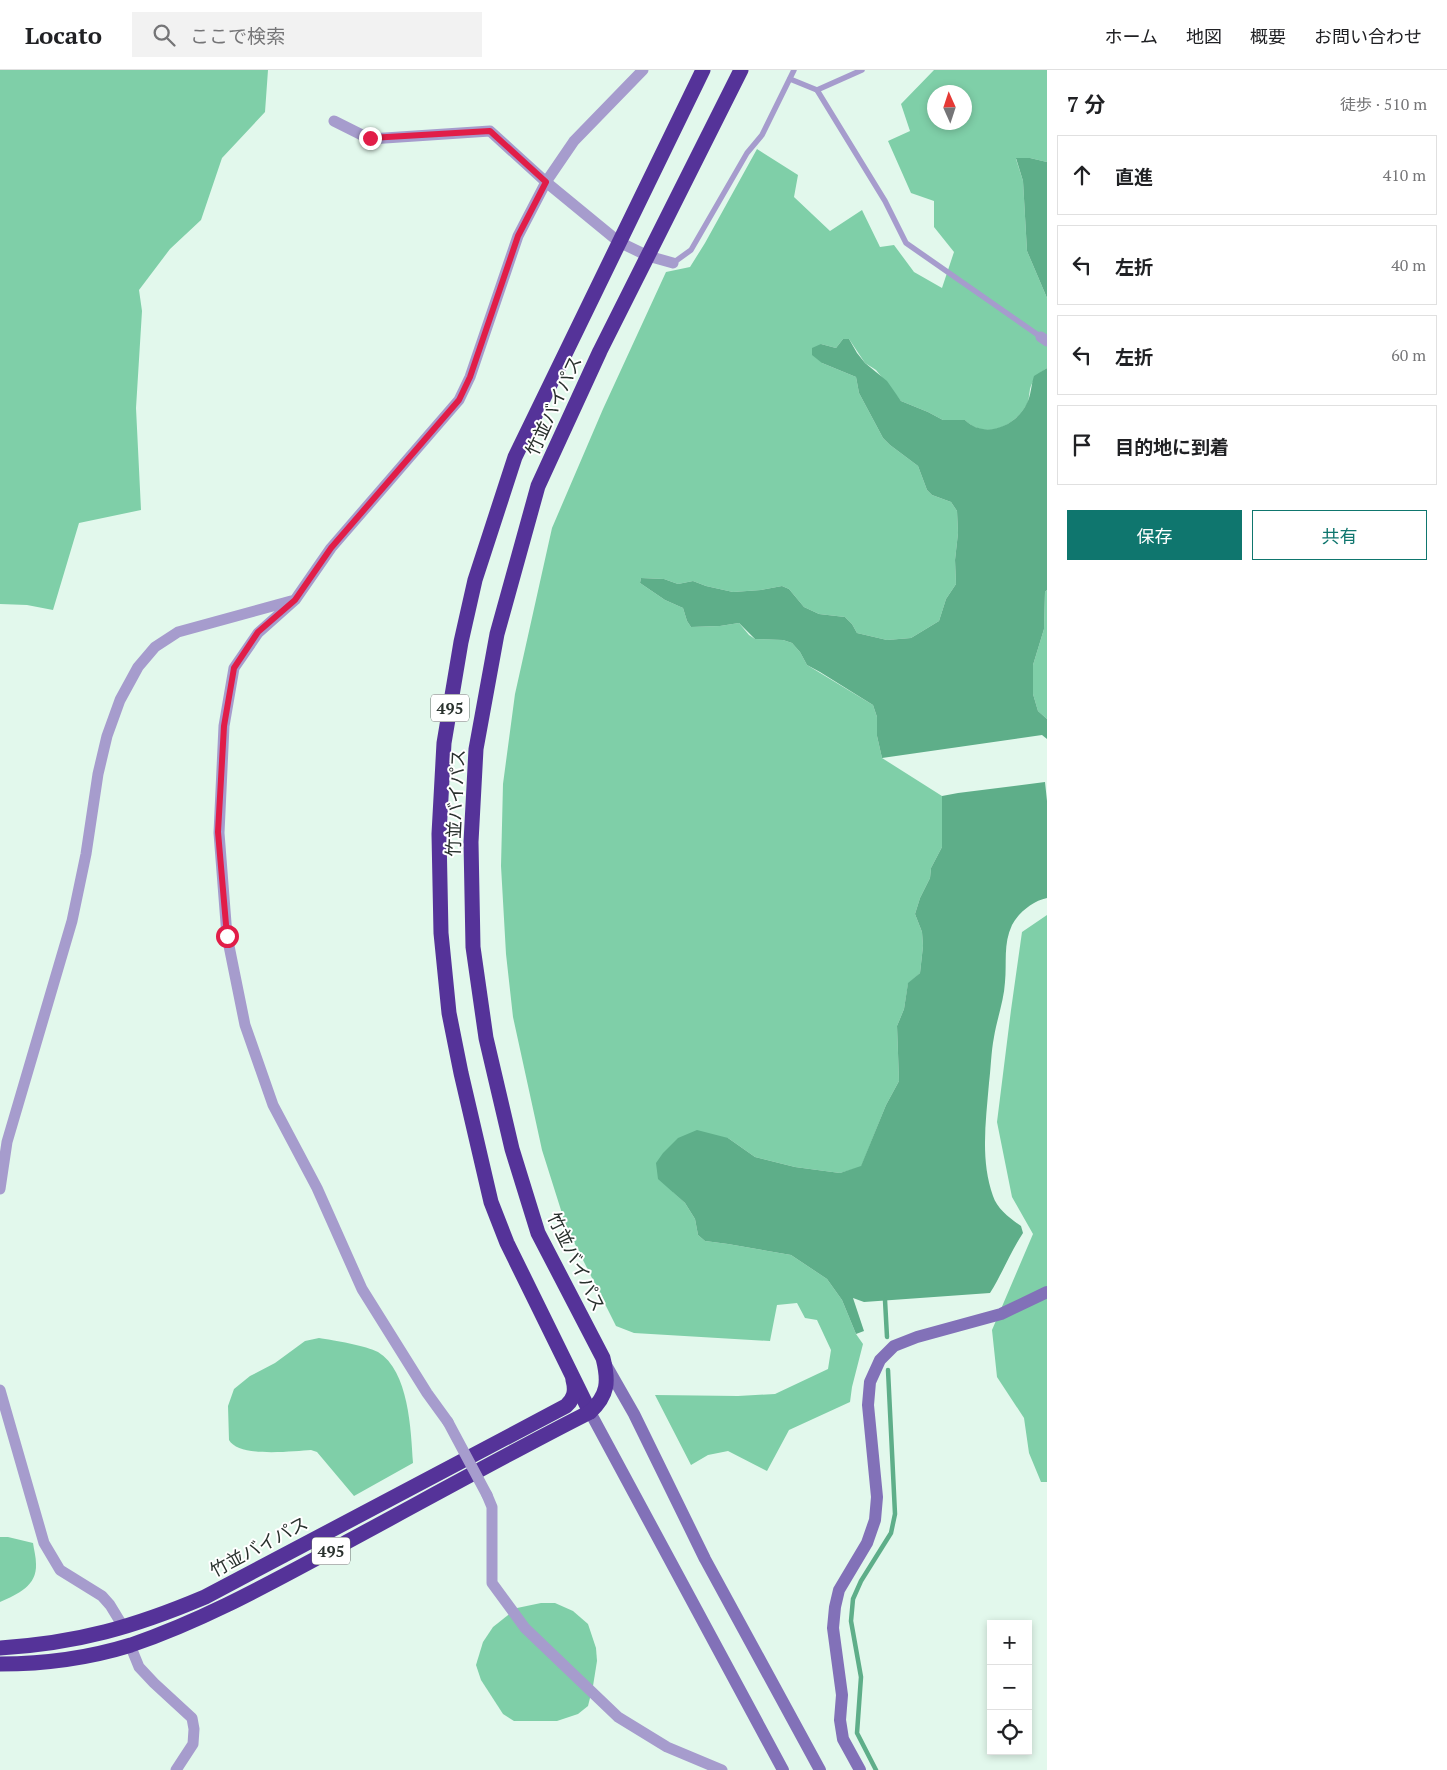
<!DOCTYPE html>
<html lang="ja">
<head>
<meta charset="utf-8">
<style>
	body { margin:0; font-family:"PT Serif","Noto Sans JP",serif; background:#f2f2f2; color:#202124 }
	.controls { position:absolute; right:15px; bottom:15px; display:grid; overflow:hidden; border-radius:0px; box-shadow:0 2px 8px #0003 }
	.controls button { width:45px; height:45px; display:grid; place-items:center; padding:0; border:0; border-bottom:1px solid #e0e0e0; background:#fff; color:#202124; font:25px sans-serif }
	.compass { position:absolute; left:927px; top:15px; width:45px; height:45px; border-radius:50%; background:#fff; box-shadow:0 2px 8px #0003; rotate:357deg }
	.stop { position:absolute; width:15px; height:15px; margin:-11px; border:4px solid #e11d48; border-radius:50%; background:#fff }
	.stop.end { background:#e11d48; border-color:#fff; box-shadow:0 1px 5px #0008 }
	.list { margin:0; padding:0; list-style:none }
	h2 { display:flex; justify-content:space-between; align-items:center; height:65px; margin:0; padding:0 20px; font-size:21px }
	h2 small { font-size:16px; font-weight:400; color:#757577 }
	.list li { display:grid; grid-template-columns:32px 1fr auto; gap:15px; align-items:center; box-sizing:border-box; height:80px; margin:0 10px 10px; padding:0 10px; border:1px solid #e0e0e0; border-radius:0px }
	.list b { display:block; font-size:19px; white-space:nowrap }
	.list em { font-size:16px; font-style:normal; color:#757577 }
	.actions { display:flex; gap:10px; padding:15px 20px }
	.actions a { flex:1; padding:11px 0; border:1px solid #0f766e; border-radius:0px; text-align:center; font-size:18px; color:#0f766e }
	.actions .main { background:#0f766e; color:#fff }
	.icon { flex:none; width:28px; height:28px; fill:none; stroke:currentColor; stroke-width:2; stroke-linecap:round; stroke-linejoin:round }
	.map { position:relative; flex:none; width:1047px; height:1700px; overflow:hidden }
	header { display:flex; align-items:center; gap:30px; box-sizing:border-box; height:70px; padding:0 25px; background:#fff; border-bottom:1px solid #e0e0e0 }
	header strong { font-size:24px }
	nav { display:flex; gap:28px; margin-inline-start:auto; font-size:18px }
	.search { width:350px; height:45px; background:#f2f2f2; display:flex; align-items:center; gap:12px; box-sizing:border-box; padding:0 18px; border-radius:0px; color:#757577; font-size:19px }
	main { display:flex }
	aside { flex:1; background:#fff }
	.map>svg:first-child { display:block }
	.forest { fill:#7fcfa8; fill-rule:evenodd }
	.water { fill:#5eae89 }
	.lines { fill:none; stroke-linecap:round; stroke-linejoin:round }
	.stream { stroke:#5eae89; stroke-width:4.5 }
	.lane { stroke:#a69ccd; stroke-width:5.5 }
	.street { stroke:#a69ccd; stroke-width:11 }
	.secondary { stroke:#8271b8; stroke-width:12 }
	.highway { stroke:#539; stroke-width:15 }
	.street-bridge { stroke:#a69ccd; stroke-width:11 }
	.route { stroke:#e11d48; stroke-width:6 }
	.labels { text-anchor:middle; stroke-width:4; stroke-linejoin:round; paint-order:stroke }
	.shield { fill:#fff; stroke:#696f6c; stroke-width:1 }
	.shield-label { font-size:16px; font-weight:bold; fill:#29312d }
	.street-label { font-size:18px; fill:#29312d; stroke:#fff }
</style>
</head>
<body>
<header>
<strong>Locato</strong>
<div class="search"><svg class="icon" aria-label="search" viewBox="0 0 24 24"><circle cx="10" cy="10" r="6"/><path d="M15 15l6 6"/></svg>ここで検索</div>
<nav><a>ホーム</a><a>地図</a><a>概要</a><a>お問い合わせ</a></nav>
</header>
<main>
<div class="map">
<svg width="1047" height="1700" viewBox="0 0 1047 1700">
	<rect width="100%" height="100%" fill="#e2f8ec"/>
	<g class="forest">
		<polygon points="0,0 268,0 265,42 222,88 201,150 170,179 139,220 142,241 136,338 141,440 79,453 53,540 27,535 0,534"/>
		<path d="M934,0H1047V92L1030,88L1016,89L1023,111L1027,181L1047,228V298C1040,302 1032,310 1030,319C1029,324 1029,330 1027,334C1014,357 985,370 965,350H943L928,342L901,331L876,300L865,293L849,269H843L836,278L821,274L822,293L856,307L859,323L883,368L890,375L918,396L927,420L932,425L951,432L957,441L958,463L955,490L956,514L946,529L939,551L911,568L887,570L857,563L852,554L845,547L819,544L804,537L789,519L782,516L761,520L733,522L706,516L693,511L678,514L664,509L641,508L640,513L665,530L683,538L687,551L691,557L720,556L739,553L749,565L755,569L783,570L792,573L800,582L807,595L873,635L877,647V666L882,688L942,726V777L931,798L930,808L920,828L915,844L922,862L923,876L920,903L908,914L904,939L897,956L899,1011L886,1035L861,1097L840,1103L795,1097L755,1087L728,1068L673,1122L685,1133L695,1149L698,1165L705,1171L728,1174L791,1185L827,1209L842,1230L856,1264L863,1274L852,1317L850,1332L789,1360L767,1401L728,1381L708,1385L691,1395L655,1325L738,1326L775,1324L828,1299L831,1280L817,1250L805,1248L797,1233L777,1235L770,1271L634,1263L616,1256L566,1156L542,1080L513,947L506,884L501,796L503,714L515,624L552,458L603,339L666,202L690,197L705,173L757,79L798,105L794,127L830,161L862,140L880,177L894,175L914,202L942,218L954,182L934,157V131L911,123L888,71L910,61L901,34ZM934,22H964V52H934Z"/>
		<polygon points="1047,520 1047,649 1038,641 1033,624 1033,595 1044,559 1045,522"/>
		<polygon points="1047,845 1047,1412 1041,1412 1029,1383 1024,1348 997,1307 992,1260 1033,1164 1012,1127 997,1052 1011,940 1022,862"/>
		<path d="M319,1268C333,1270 367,1276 378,1282C409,1301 411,1360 413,1393L354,1426L317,1382L311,1380C293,1381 239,1388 229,1370L228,1336L234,1319L250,1306L275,1293L305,1271Z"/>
		<path d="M0,1467H8L33,1473C34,1480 36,1487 36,1494C37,1516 18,1524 0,1532Z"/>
		<polygon points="541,1533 555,1533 573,1541 588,1554 596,1578 597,1591 593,1616 588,1636 578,1644 557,1651 514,1651 503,1644 481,1610 476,1595 483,1572 493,1557 517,1538"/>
	</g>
	<g class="water">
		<polygon points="1016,88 1030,88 1047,92 1047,228 1027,181 1023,111"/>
		<path d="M843,269H849L857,283L865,293L887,311L901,331L928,342L943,350H965C984,369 1016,357 1027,333C1031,326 1031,315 1034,306L1047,298V520L1045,522L1044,559L1033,595V624L1038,641L1047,649V669L1042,665L882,688L877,666V647L873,635L820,602L807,595L800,582L792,573L783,570L755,569L739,553L720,556L691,557L687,551L683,538L665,530L640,513L641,508L664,509L678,514L693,511L706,516L733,522L761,520L782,516L789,519L804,537L819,544L845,547L852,554L857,563L887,570L911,568L939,551L946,529L956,514L955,490L958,463L957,441L951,432L932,425L927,420L918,396L890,375L883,368L859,323L856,307L822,293L812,285V278L821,274L836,278Z"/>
		<path d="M1045,712L1047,731V828C1033,831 1019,842 1012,855C1003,874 1007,893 1005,912C1004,930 997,949 994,967C991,982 991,998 989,1013C986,1050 980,1090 993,1126C997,1139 1011,1149 1021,1156L1023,1163C1010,1183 1002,1204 990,1223L864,1232L853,1228L864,1261L856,1264L842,1230L827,1209L791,1185L728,1174L705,1171L698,1165L695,1149L685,1133L658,1109L656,1093L663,1083L678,1068L697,1060L728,1068L755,1087L795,1097L840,1103L861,1096L886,1035L899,1011L897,956L904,939L908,913L920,903L923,876L922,862L915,844L920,828L930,808L931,798L942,777V726L958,723Z"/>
	</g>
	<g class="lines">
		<g class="stream">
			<polyline points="885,1230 887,1267"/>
			<polyline points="876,1700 857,1663 861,1607 851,1551 853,1529 861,1511 891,1463 895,1444 888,1300"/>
		</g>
		<g class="lane">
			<polyline points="790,9 817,20 862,0"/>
			<polyline points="817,20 885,131 906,173 1041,267"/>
			<polyline points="673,193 691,180 747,83 762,65 794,0"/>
		</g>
		<g class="street">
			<polyline points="334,51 370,69 490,61 546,112 619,172 648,186 673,193"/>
			<polyline points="1041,267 1047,271"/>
			<polyline points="0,1119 7,1072 72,851 86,784 98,704 107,666 120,630 138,597 155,577 178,562 291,531"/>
			<polyline points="0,1320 44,1473 60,1500 102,1526 110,1535 124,1558"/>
			<polyline points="448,1352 427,1323 362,1219 317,1118 273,1035 245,955 227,866 219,763 224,656 234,598 258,563 295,530 331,478 459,330 470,307 518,166 546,112 574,71 643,0"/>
			<polyline points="487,1425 492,1437 492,1513 525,1558 618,1647 667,1677 722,1700"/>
			<polyline points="130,1575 139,1597 154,1613 192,1648 194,1659 193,1674 176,1700"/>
		</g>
		<g class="secondary">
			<polyline points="606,1295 634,1344 705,1489 820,1700"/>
			<polyline points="590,1342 783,1700"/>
			<polyline points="860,1700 843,1669 840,1650 842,1625 833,1558 835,1537 839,1520 867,1473 875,1450 877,1427 868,1335 870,1312 880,1290 894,1276 917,1267 1001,1244 1047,1222"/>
		</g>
		<g class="highway">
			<polyline points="590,1342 507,1173 491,1132 461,1003 449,943 441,863 439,764 444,673 461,572 475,510 515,387 703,0"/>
			<path d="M0,1578C78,1573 134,1557 205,1527L566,1336C574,1329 576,1321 573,1310"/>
			<path d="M0,1594C44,1594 89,1588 131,1575C205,1550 274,1511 343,1474C425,1430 507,1384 590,1342C608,1325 609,1312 603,1288L538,1163L512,1079L486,968L473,877L471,772L476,679L497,564L538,416L600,281L741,0"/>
		</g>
		<polyline class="street-bridge" points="448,1352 487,1425"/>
	</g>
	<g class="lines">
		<polyline class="route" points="227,866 218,762 224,656 234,598 258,562 295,530 331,478 459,330 470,307 518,166 546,112 490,61 370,68"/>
	</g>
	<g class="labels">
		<g class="shield">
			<rect x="431" y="624.5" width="38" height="27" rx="4"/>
			<rect x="312" y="1467.5" width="38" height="27" rx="4"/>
		</g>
		<g class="shield-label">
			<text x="450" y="644">495</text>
			<text x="331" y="1487">495</text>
		</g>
		<g class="street-label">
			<text transform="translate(554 336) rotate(-65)" y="6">竹並バイパス</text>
			<text transform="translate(456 733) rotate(-87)" y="6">竹並バイパス</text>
			<text transform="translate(576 1192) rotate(64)" y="6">竹並バイパス</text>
			<text transform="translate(259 1477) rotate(-28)" y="6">竹並バイパス</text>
		</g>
	</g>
</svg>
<div class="controls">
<button>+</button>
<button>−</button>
<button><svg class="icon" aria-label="locate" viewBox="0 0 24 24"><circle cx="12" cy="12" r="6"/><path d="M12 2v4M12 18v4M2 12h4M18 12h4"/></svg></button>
</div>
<svg class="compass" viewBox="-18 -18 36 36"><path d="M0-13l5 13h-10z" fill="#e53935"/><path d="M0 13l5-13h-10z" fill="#757577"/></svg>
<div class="stop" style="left:227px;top:866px"></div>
<div class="stop end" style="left:370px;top:68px"></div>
</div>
<aside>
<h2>7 分<small>徒歩 · 510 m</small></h2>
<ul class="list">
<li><svg class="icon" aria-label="ahead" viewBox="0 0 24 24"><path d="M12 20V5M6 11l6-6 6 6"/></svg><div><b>直進</b></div><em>410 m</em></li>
<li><svg class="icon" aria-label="left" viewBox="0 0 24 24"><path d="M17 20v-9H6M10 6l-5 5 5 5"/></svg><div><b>左折</b></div><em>40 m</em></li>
<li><svg class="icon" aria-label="left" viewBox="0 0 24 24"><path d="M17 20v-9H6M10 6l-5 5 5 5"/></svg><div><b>左折</b></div><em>60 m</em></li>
<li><svg class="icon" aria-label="arrive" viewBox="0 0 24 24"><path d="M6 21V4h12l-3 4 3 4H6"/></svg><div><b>目的地に到着</b></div></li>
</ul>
<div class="actions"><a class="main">保存</a><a>共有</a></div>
</aside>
</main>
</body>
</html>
